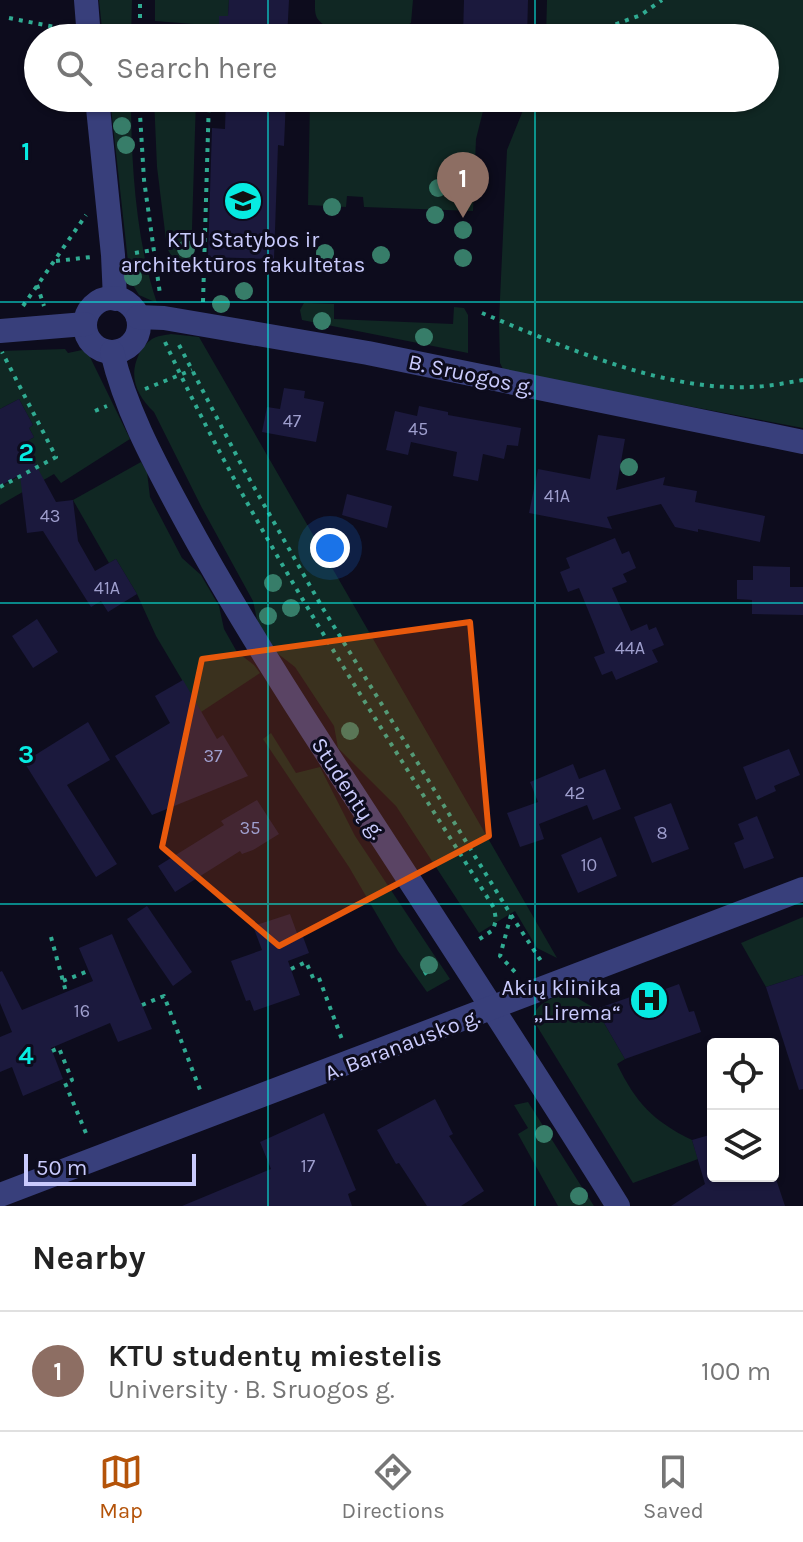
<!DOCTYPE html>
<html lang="en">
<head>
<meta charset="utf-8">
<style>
	body { margin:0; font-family:Karla,sans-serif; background:#f2f2f2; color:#222 }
	.controls { position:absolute; right:24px; bottom:24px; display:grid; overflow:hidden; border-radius:8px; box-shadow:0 2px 6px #0004 }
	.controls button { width:72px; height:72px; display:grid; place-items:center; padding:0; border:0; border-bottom:2px solid #e0e0e0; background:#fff; color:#222; font:40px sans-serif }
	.scale { position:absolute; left:24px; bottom:20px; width:172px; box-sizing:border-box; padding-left:8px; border:4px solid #cacbfd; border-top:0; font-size:22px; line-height:28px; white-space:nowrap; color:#cacbfd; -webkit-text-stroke:6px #0d0c1d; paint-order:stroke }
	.you { position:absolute; left:330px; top:548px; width:28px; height:28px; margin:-20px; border:6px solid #fff; border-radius:50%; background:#1a73e8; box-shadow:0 0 0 12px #1a73e833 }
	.badge { display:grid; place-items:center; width:52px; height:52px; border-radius:50%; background:#b45309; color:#fff; font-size:26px; font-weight:700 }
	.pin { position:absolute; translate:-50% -66px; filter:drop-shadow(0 2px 4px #0008) }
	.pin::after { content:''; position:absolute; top:42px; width:28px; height:24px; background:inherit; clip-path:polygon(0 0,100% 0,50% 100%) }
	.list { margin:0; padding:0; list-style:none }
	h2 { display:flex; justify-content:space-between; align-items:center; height:104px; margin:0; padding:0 32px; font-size:34px }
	h2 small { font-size:26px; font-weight:400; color:#767676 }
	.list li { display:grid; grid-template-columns:52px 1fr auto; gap:24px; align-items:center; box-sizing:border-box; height:120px; padding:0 32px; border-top:2px solid #e0e0e0 }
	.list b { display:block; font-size:30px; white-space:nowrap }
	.list p { margin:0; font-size:26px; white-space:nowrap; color:#767676 }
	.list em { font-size:26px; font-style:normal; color:#767676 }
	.icon { flex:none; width:44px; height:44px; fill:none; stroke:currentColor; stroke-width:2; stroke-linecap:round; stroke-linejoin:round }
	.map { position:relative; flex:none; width:803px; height:1206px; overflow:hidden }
	.search { position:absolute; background:#fff; box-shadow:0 2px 6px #0004; left:24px; right:24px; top:24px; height:88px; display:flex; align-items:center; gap:20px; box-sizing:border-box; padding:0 28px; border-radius:44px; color:#767676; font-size:30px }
	.sheet { height:224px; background:#fff }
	nav { display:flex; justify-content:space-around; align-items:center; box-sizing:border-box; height:112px; border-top:2px solid #e0e0e0; background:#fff; font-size:22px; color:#767676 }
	nav a { display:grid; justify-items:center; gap:4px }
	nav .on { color:#b45309 }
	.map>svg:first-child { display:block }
	.green { fill:#102723 }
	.building { fill:#1b193d }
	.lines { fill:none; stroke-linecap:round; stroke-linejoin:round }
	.path { stroke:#30ab92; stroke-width:4; stroke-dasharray:4 6; stroke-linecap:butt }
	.minor { stroke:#383f7b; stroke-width:24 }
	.tree { fill:#377d69 }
	.marked { fill:#e8590c; fill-opacity:0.2; stroke:#e8590c; stroke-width:6; stroke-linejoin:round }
	.grid { fill:none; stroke:#07ece2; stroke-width:2; stroke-opacity:0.55 }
	.labels { text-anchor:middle; stroke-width:6; stroke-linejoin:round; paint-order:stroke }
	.number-label { font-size:18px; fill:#9e9ecd }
	.poi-label { font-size:22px; fill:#cacbfd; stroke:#0d0c1d }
	.street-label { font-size:22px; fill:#cacbfd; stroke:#0d0c1d }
	.grid-label { font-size:26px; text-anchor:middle; font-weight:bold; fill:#07ece2; stroke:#0d0c1d; stroke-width:6; stroke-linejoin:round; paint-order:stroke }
</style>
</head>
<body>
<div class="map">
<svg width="803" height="1206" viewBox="0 0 803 1206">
	<rect width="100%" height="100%" fill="#0d0c1d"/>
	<g class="green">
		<polygon points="99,0 132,0 131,38 103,38"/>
		<polygon points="155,0 229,0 228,16 219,16 219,26 155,21"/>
		<path d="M315,0H413L411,23L400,29L326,26C314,19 315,13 315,0Z"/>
		<polygon points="547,0 803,0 803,428 504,371 500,363 499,320 507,150 528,98 765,98 765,38 546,38"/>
		<path d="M110,98H131C131,163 136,242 157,303L139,295L130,280Z"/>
		<polygon points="154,98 196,98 191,261 173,259 167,248 157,167"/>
		<polygon points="310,101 484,107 476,139 473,211 364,207 363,197 347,196 346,207 308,205"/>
		<polygon points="304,303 334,304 334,319 453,324 454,307 464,308 468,315 468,353 302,320 300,310"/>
		<path d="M171,334L199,337L557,958L537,948L515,911L479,933L396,806L338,748L334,726L295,667L277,653L258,624L253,601L202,508L154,412C137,396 128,377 139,354C142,348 146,343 152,339C157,336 165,335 171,334Z"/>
		<polygon points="65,349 68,353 82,350 89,355 130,439 61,483 54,474 0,505 0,487 36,466 24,443 34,437 29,428 33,425 19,399 0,409 0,351"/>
		<polygon points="141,462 147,472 150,497 182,558 201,575 219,606 224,629 237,652 254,665 260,673 201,712 156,636 137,594 116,559 109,563 73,500"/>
		<polygon points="271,733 296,773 320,767 355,836 450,979 427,992 398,951 349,867 263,739"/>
		<polygon points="803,917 803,975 766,987 741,943"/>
		<path d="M567,992L596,1009L625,1059L617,1064C636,1103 653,1121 692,1140L698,1159L633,1183L532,1018C538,1002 552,998 567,992Z"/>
		<polygon points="528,1102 585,1192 594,1206 558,1206 518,1134 528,1128 514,1105"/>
	</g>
	<g class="building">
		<polygon points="229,0 289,0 287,38 219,38 219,16 228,16"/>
		<polygon points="464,0 528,0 527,38 463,36"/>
		<polygon points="226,98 286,98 284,146 278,145 274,259 208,257 212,128 225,129"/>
		<polygon points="284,388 305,391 304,398 324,402 316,442 262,432 267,407 280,409"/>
		<polygon points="19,399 33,425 29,428 34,437 24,443 56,502 73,500 78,541 95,571 116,559 137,594 108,612 101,601 91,607 43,531 27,533 20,475 0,486 0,409"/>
		<polygon points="419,406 448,412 448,415 521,428 518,446 507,445 504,459 483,454 478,481 453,476 457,452 411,442 408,455 386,450 395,411 417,416"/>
		<polygon points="598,435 625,439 616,490 665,477 663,485 697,491 695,502 765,516 760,542 698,529 698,532 675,527 661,504 607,517 612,529 529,513 538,469 590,479"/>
		<polygon points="347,494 392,506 387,528 342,515"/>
		<polygon points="615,538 622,554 629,551 636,568 623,574 627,582 612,588 631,631 647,624 649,630 656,627 664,645 652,650 658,662 616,680 612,671 602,675 594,657 605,653 595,627 579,588 568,592 560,572 570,568 566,558"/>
		<polygon points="753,566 790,567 790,587 803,587 803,615 752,614 752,600 737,599 737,580 753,580"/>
		<polygon points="37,619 58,652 33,668 12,636"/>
		<polygon points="183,680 217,739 223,735 248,776 152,815 115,756 170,723 155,696"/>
		<polygon points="88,722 110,760 67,785 117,864 96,877 24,762"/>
		<polygon points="789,749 800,775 774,786 776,791 756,800 743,767"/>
		<polygon points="573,764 579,779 605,769 621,809 593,820 587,805 539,824 544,839 520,847 507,813 538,802 530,782"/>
		<polygon points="257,800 279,834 253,850 242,854 240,851 175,892 158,866 224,825 221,821"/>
		<polygon points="671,803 689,849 652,863 634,817"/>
		<polygon points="757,816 774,858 744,869 734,843 744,839 738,824"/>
		<polygon points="601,837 617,876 578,893 561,855"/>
		<polygon points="147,906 192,972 173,986 127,919"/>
		<polygon points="290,914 298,936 302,934 309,953 288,961 300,995 254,1011 250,1000 246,1001 231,961 262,950 253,926"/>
		<polygon points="112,934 152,1029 118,1042 110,1023 51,1048 63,1079 23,1096 12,1067 0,1072 0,1037 12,1032 0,1003 0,972 2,971 22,1010 93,981 79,948"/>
		<polygon points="803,975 803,1089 799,1090 766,987"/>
		<polygon points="679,984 689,1012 694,1011 701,1032 625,1059 596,1009 656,988 657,992"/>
		<polygon points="435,1099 453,1134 449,1136 484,1191 461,1206 427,1206 399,1163 396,1164 377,1130"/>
		<polygon points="324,1113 356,1190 348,1194 352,1206 182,1206 271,1169 260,1142"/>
		<polygon points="713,1134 713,1176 775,1176 785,1206 671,1206 705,1184 692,1140"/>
	</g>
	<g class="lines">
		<g class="path">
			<polyline points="9,18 65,29"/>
			<polyline points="110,30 140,30"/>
			<polyline points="435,37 439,38"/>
			<polyline points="140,38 140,0"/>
			<polyline points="578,38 641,15 662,0"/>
			<polyline points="139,98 144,180 160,294"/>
			<polyline points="135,253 153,250"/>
			<polyline points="56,261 91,257"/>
			<polyline points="37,285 44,306"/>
			<polyline points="203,302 209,98"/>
			<polyline points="23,306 86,215"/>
			<path d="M482,313C559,345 663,391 748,387C766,387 785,383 803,380"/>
			<path d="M165,342C257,540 379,723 494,908L496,920L493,930L475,942"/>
			<polyline points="179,345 242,466 322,607 511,915 500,956 516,973"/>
			<polyline points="145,389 192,370"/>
			<polyline points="95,411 107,406"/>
			<polyline points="0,487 56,457 2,352"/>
			<polyline points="511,915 543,964"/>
			<polyline points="51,937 66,992"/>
			<polyline points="291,969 306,962 314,980"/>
			<polyline points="424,974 437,966"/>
			<polyline points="319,978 343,1042"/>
			<polyline points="63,981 88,971"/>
			<polyline points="142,1005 164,996 202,1095"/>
			<polyline points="52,1051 59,1048 72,1080 65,1083 88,1138"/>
		</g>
		<g class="minor">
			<polyline points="86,0 89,38"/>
			<polyline points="97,98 113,255 115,299"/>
			<circle cx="112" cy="325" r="27"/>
			<polyline points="138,317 164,318 368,353 803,442"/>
			<polyline points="0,331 85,324"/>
			<path d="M112,352C125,407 152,458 179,508C224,592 274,672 326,752C424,903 523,1053 618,1206"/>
			<polyline points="0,1195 803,889"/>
		</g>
	</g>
	<g class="tree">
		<circle cx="122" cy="126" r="9"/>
		<circle cx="126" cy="145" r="9"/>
		<circle cx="464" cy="169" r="9"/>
		<circle cx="438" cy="188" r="9"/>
		<circle cx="332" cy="207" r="9"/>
		<circle cx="435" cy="215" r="9"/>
		<circle cx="463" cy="230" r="9"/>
		<circle cx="186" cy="249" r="9"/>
		<circle cx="325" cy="253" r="9"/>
		<circle cx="381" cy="255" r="9"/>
		<circle cx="463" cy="258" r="9"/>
		<circle cx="133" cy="277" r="9"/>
		<circle cx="244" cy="291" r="9"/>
		<circle cx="221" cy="304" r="9"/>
		<circle cx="322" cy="321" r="9"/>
		<circle cx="424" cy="337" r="9"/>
		<circle cx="629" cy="467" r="9"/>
		<circle cx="273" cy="583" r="9"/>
		<circle cx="291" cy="608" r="9"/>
		<circle cx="268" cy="616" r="9"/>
		<circle cx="350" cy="731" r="9"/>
		<circle cx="429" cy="965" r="9"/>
		<circle cx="544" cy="1134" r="9"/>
		<circle cx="579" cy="1196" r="9"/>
	</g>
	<path class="marked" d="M470,622L489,836L279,946L162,847L202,659Z"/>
	<path class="grid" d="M268,0V38M535,0V38M268,98V1206M535,98V1206M0,302H803M0,603H803M0,904H803"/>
	<defs>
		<symbol id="university-disc" viewBox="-11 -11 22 22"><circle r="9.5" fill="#07ece2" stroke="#0d0c1d"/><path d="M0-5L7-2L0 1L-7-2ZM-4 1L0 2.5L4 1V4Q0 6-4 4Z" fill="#111"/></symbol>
		<symbol id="hospital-disc" viewBox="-11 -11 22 22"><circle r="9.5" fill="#07ece2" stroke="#0d0c1d"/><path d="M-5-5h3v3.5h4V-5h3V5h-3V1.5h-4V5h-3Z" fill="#111"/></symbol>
	</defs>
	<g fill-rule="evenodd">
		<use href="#university-disc" x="221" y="179" width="44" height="44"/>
		<use href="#hospital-disc" x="627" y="978" width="44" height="44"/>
	</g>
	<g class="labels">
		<g class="number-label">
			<text x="292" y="427">47</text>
			<text x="418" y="435">45</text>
			<text x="557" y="502">41A</text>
			<text x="50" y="522">43</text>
			<text x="107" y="594">41A</text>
			<text x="630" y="654">44A</text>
			<text x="213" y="762">37</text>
			<text x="575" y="799">42</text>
			<text x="250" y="834">35</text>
			<text x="662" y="839">8</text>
			<text x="589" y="871">10</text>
			<text x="82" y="1017">16</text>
			<text x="308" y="1172">17</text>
		</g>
		<g class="poi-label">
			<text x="243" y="247">KTU Statybos ir<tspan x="243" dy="25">architektūros fakultetas</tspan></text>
			<text x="621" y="995" text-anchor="end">Akių klinika<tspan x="621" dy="25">„Lirema“</tspan></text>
		</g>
		<g class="street-label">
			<text transform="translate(471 374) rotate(12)" y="8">B. Sruogos g.</text>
			<text transform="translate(349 788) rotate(57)" y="8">Studentų g.</text>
			<text transform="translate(402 1044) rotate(-21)" y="8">A. Baranausko g.</text>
		</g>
	</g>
	<g class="grid-label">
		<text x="26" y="160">1</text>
		<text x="26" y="461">2</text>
		<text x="26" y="763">3</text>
		<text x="26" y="1064">4</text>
	</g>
</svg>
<div class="controls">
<button><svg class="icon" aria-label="locate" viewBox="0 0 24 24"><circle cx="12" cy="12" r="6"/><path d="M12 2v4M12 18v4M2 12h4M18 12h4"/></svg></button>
<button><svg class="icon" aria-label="layers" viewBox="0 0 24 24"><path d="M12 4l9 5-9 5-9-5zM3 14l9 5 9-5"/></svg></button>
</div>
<div class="scale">50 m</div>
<div class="you"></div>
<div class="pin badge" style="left:463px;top:218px;background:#8d6e63">1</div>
<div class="search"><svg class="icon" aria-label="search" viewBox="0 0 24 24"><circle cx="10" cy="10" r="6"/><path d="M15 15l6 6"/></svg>Search here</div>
</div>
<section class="sheet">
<h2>Nearby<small></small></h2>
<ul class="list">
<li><span class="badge" style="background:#8d6e63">1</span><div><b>KTU studentų miestelis</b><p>University · B. Sruogos g.</p></div><em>100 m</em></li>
</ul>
</section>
<nav>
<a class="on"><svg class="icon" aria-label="map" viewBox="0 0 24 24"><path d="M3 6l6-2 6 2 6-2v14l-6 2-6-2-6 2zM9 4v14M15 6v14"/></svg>Map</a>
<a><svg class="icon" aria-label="directions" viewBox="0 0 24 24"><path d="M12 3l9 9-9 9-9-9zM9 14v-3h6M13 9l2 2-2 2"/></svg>Directions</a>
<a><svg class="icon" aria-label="saved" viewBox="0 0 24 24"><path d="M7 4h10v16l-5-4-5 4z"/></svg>Saved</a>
</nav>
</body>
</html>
